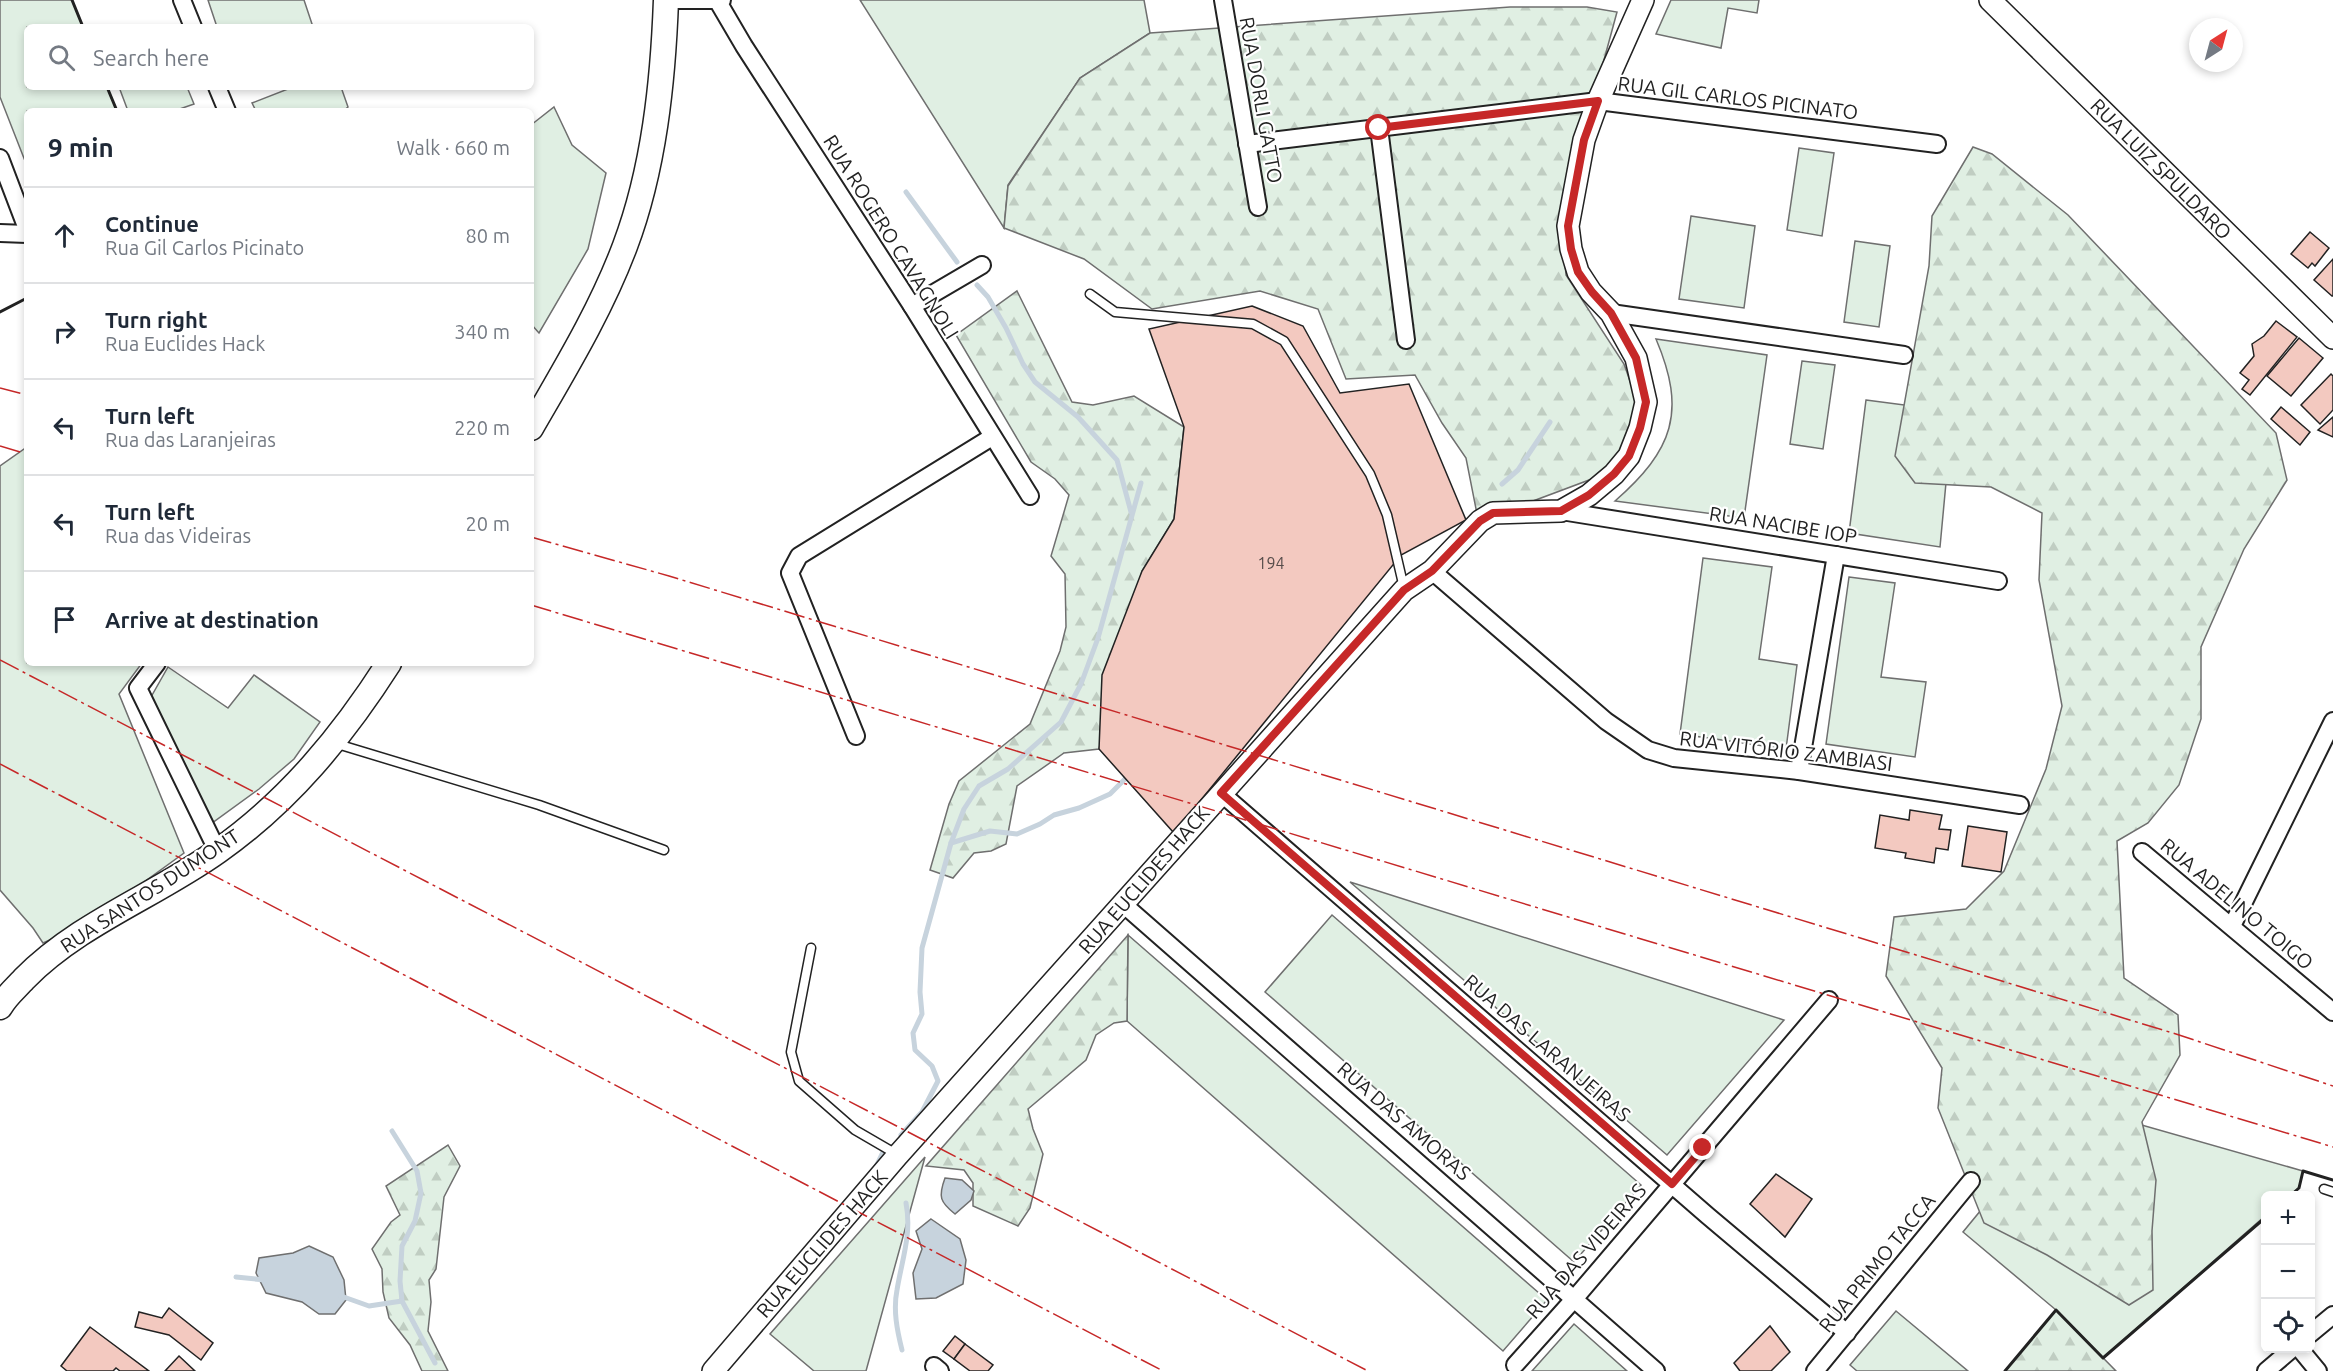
<!DOCTYPE html>
<html lang="en">
<head>
<meta charset="utf-8">
<style>
	body { margin:0; font-family:Ubuntu,sans-serif; background:#f6f6f7; color:#1f2937 }
	.controls { position:absolute; right:18px; bottom:18px; display:grid; overflow:hidden; border-radius:9px; box-shadow:0 3px 9px #0003 }
	.controls button { width:54px; height:54px; display:grid; place-items:center; padding:0; border:0; border-bottom:2px solid #e0e1e3; background:#fff; color:#1f2937; font:30px sans-serif }
	.compass { position:absolute; left:2189px; top:18px; width:54px; height:54px; border-radius:50%; background:#fff; box-shadow:0 3px 9px #0003; rotate:36deg }
	.stop { position:absolute; width:18px; height:18px; margin:-14px; border:4px solid #c62828; border-radius:50%; background:#fff }
	.stop.end { background:#c62828; border-color:#fff; box-shadow:0 2px 6px #0008 }
	.list { margin:0; padding:0; list-style:none }
	h2 { display:flex; justify-content:space-between; align-items:center; height:78px; margin:0; padding:0 24px; font-size:26px }
	h2 small { font-size:20px; font-weight:400; color:#747a83 }
	.list li { display:grid; grid-template-columns:39px 1fr auto; gap:18px; align-items:center; box-sizing:border-box; height:96px; padding:0 24px; border-top:2px solid #e0e1e3 }
	.list b { display:block; font-size:22px; white-space:nowrap }
	.list p { margin:0; font-size:20px; white-space:nowrap; color:#747a83 }
	.list em { font-size:20px; font-style:normal; color:#747a83 }
	.icon { flex:none; width:33px; height:33px; fill:none; stroke:currentColor; stroke-width:2; stroke-linecap:round; stroke-linejoin:round }
	.map { position:relative; flex:none; width:2333px; height:1371px; overflow:hidden }
	.search { position:absolute; background:#fff; box-shadow:0 3px 9px #0003; left:24px; top:24px; width:510px; height:66px; display:flex; align-items:center; gap:15px; box-sizing:border-box; padding:0 21px; border-radius:9px; color:#747a83; font-size:22px }
	.panel { position:absolute; background:#fff; box-shadow:0 3px 9px #0003; left:24px; top:108px; width:510px; height:558px; border-radius:9px }
	.map>svg:first-child { display:block }
	.green { fill:#e0efe3; stroke:#6f6f6f; stroke-width:1.5 }
	.forest { fill:url(#forest-firs); stroke:#6f6f6f; stroke-width:1.5 }
	.water { fill:#c7d3dd; stroke:#6f6f6f; stroke-width:1.5 }
	.lines { fill:none; stroke-linecap:round; stroke-linejoin:round }
	.stream { stroke:#c7d3dd; stroke-width:5 }
	.building { fill:#f3c9c0; stroke:#222; stroke-width:1.5 }
	.service-casing { stroke:#222; stroke-width:11 }
	.minor-casing { stroke:#222; stroke-width:20 }
	.tertiary-casing { stroke:#222; stroke-width:24 }
	.secondary-casing { stroke:#222; stroke-width:27 }
	.service { stroke:#fff; stroke-width:8 }
	.minor { stroke:#fff; stroke-width:16 }
	.tertiary { stroke:#fff; stroke-width:21 }
	.secondary { stroke:#fff; stroke-width:24 }
	.wall { stroke:#222; stroke-width:3 }
	.power { stroke:#c62828; stroke-width:1.5; stroke-dasharray:21 4.5 3 4.5; stroke-linecap:butt }
	.route { stroke:#c62828; stroke-width:8 }
	.labels { text-anchor:middle; stroke-width:4.5; stroke-linejoin:round; paint-order:stroke }
	.number-label { font-size:16px; fill:#564c4a }
	.street-label { font-size:20px; fill:#222; stroke:#fff }
</style>
</head>
<body>
<div class="map">
<svg width="2333" height="1371" viewBox="0 0 2333 1371">
	<defs>
		<pattern id="forest-firs" width="22" height="20" patternUnits="userSpaceOnUse" patternTransform="scale(1.5)"><rect width="22" height="20" fill="#e0efe3"/><path d="M5 1l3.5 6h-7zM16 11l3.5 6h-7z" fill="#c0cdc2"/></pattern>
	</defs>
	<rect width="100%" height="100%" fill="#fff"/>
	<g class="green">
		<polygon points="0,0 72,0 83,27 27,27 27,87 107,87 117,111 27,111 27,166 0,97"/>
		<polygon points="208,0 304,0 313,27 217,27"/>
		<polygon points="860,0 1144,0 1150,33 1080,78 1008,185 1004,228"/>
		<polygon points="1671,0 1759,0 1757,13 1728,8 1721,48 1656,34"/>
		<polygon points="119,87 187,87 194,104 174,111 128,111"/>
		<polygon points="293,87 341,87 348,107 343,111 256,111 252,103"/>
		<polygon points="554,107 572,145 606,173 588,249 539,333 531,324 531,125"/>
		<polygon points="1799,148 1834,153 1822,236 1787,230"/>
		<polygon points="1691,216 1755,226 1744,308 1679,299"/>
		<polygon points="1855,241 1890,246 1879,327 1844,322"/>
		<path d="M1656,339L1767,355L1744,518L1615,501C1673,450 1687,412 1656,339Z"/>
		<polygon points="1802,361 1835,365 1823,449 1790,444"/>
		<polygon points="1866,400 1989,416 1947,472 1940,547 1849,533"/>
		<polygon points="27,447 27,663 142,663 119,694 184,853 86,924 43,943 33,928 0,890 0,466"/>
		<polygon points="1703,558 1772,567 1759,659 1797,665 1786,749 1680,734"/>
		<polygon points="1849,577 1895,583 1881,677 1926,682 1915,757 1826,744"/>
		<polygon points="168,667 228,708 254,675 320,722 294,759 259,789 212,823 151,697"/>
		<polygon points="1350,882 1784,1020 1667,1155"/>
		<polygon points="1332,915 1641,1185 1574,1262 1265,992"/>
		<polygon points="1128,935 1547,1300 1503,1351 1127,1021"/>
		<polygon points="2068,1104 2303,1171 2299,1188 2290,1195 2266,1196 2265,1216 2103,1358 2056,1310 1963,1232"/>
		<polygon points="925,1157 866,1371 814,1371 770,1334"/>
		<polygon points="1896,1311 1968,1371 1857,1371 1850,1365"/>
		<polygon points="1574,1324 1627,1371 1532,1371"/>
	</g>
	<g class="forest">
		<polygon points="1510,7 1587,7 1617,12 1579,152 1562,226 1566,275 1624,364 1637,401 1628,446 1605,474 1509,510 1478,519 1466,458 1442,423 1415,375 1346,379 1318,309 1260,291 1152,309 1084,259 1004,228 1008,186 1080,78 1150,33"/>
		<polygon points="1973,147 1992,154 2068,215 2276,433 2287,480 2244,549 2201,647 2201,719 2179,785 2148,823 2117,841 2124,978 2178,1015 2180,1055 2142,1122 2156,1180 2152,1231 2153,1290 2129,1305 2047,1255 1984,1223 1938,1108 1942,1068 1886,976 1894,917 1966,909 2004,871 2046,769 2062,706 2039,580 2042,513 1991,487 1915,483 1895,456 1929,266 1932,216"/>
		<polygon points="1017,291 1072,402 1093,405 1134,396 1184,427 1174,519 1142,571 1099,749 1064,753 1017,786 1006,844 991,851 974,853 953,878 930,870 949,804 959,781 1030,724 1060,651 1066,627 1065,574 1051,556 1069,495 1055,479 1031,462 956,335"/>
		<polygon points="1128,935 1127,1021 1114,1023 1096,1035 1086,1060 1028,1109 1033,1129 1043,1154 1030,1208 1018,1226 973,1206 973,1183 964,1170 926,1166"/>
		<polygon points="448,1145 460,1166 444,1197 436,1269 429,1280 431,1302 428,1331 448,1371 422,1371 410,1345 389,1318 383,1292 382,1269 372,1249 391,1222 400,1215 386,1186"/>
		<polygon points="2056,1310 2116,1371 2005,1371"/>
	</g>
	<g class="water">
		<path d="M945,1178L962,1180L974,1191L971,1200L955,1214C940,1202 938,1197 945,1178Z"/>
		<polygon points="931,1219 960,1239 966,1260 963,1284 936,1298 916,1299 913,1273 922,1249 916,1231"/>
		<polygon points="309,1246 333,1257 344,1280 346,1300 335,1314 319,1314 302,1302 266,1293 256,1273 259,1258 293,1253"/>
	</g>
	<g class="lines">
		<g class="stream">
			<polyline points="906,192 957,262"/>
			<polyline points="977,285 988,297 1006,328 1023,364 1035,382 1078,417 1117,460 1131,512"/>
			<polyline points="1502,484 1518,470 1550,422"/>
			<polyline points="951,843 990,831 1017,834 1040,824 1054,815 1079,808 1110,794 1129,775"/>
			<polyline points="392,1131 417,1171 421,1193 415,1221 402,1246 400,1281 402,1301 435,1363"/>
			<polyline points="901,1135 922,1112 938,1081 932,1066 915,1050 913,1033 922,1014 920,992 922,948 951,843 964,809 979,786 1008,769 1061,722 1081,684 1098,638 1141,483"/>
			<polyline points="875,1169 883,1152"/>
			<polyline points="236,1277 265,1280"/>
			<polyline points="341,1296 369,1306 402,1301"/>
			<path d="M902,1350C897,1330 893,1310 897,1290C902,1259 912,1234 906,1203"/>
		</g>
	</g>
	<g class="building">
		<polygon points="2310,232 2329,248 2315,266 2312,263 2308,268 2291,254"/>
		<polygon points="2333,259 2333,296 2332,296 2314,280"/>
		<polygon points="1252,306 1303,326 1340,393 1409,384 1466,520 1401,555 1174,833 1099,749 1102,675 1142,571 1174,519 1184,427 1149,329"/>
		<polygon points="2276,321 2297,337 2250,395 2242,389 2249,380 2240,373 2254,356 2252,344 2264,336"/>
		<polygon points="2299,338 2323,358 2291,396 2267,376"/>
		<polygon points="2331,374 2333,376 2333,410 2320,424 2301,405"/>
		<polygon points="2281,407 2310,432 2300,445 2271,419"/>
		<polygon points="2333,417 2333,437 2318,430"/>
		<polygon points="1910,810 1942,815 1939,829 1951,830 1948,850 1936,848 1934,863 1905,858 1906,853 1875,848 1880,815 1909,820"/>
		<polygon points="1968,826 2007,832 2001,872 1962,866"/>
		<polygon points="1776,1174 1812,1199 1785,1237 1750,1204"/>
		<polygon points="169,1308 213,1343 201,1360 169,1335 135,1327 139,1312 162,1318"/>
		<polygon points="1770,1326 1790,1352 1771,1371 1740,1371 1734,1363"/>
		<polygon points="90,1327 149,1371 120,1371 116,1368 113,1371 67,1371 61,1366"/>
		<polygon points="955,1336 965,1344 954,1359 943,1351"/>
		<polygon points="965,1344 993,1365 988,1371 970,1371 954,1359"/>
		<polygon points="179,1356 195,1371 165,1371"/>
	</g>
	<g class="lines">
		<defs>
			<g id="service">
				<polyline points="1090,294 1115,312 1253,324 1284,341 1370,474 1387,515 1404,588"/>
				<polyline points="334,743 539,805 664,850"/>
				<polyline points="811,948 791,1052 799,1081 855,1130 898,1155"/>
				<polyline points="2324,1189 2333,1192"/>
			</g>
			<g id="minor">
				<polyline points="182,0 193,27"/>
				<polyline points="677,0 722,0"/>
				<polyline points="717,0 744,46 912,306 1030,496"/>
				<polyline points="1223,0 1258,207"/>
				<polyline points="217,87 227,111"/>
				<polyline points="1379,128 1406,340"/>
				<polyline points="1247,144 1598,101 1937,144"/>
				<polyline points="0,158 27,229"/>
				<polyline points="0,233 27,234"/>
				<polyline points="912,306 982,265"/>
				<polyline points="1611,313 1904,355"/>
				<polyline points="1561,511 1998,581"/>
				<polyline points="1432,571 1606,721 1648,750 1674,758 1799,771 2020,805"/>
				<polyline points="157,663 138,688 218,852"/>
				<polyline points="856,736 790,573 799,556 992,437"/>
				<polyline points="1799,771 1836,555"/>
				<polyline points="1221,793 1708,1216 1847,1333"/>
				<polyline points="2142,852 2333,1012"/>
				<polyline points="1123,904 1656,1371"/>
				<polyline points="2232,926 2333,721"/>
				<polyline points="2310,1334 2333,1315"/>
				<polyline points="2299,1348 2318,1371"/>
				<polyline points="1515,1365 1575,1298 1829,1000"/>
				<polyline points="934,1366 940,1371"/>
				<polyline points="1815,1371 1971,1181"/>
				<polyline points="2266,1371 2293,1348"/>
			</g>
			<g id="tertiary">
				<polyline points="1990,0 2333,338"/>
				<polyline points="713,1371 898,1155 1404,590 1432,571 1480,521 1493,513 1561,511 1589,495 1614,474 1629,456 1640,428 1646,402 1636,358 1611,313 1591,292 1578,272 1571,249 1568,226 1584,140 1598,101 1643,0"/>
			</g>
			<g id="secondary">
				<path d="M531,428C565,369 601,310 625,246C654,169 663,82 666,0"/>
				<path d="M0,1007C6,996 16,988 24,979C79,923 155,896 218,851C289,801 343,735 389,663"/>
			</g>
		</defs>
		<use href="#service" class="service-casing"/>
		<use href="#minor" class="minor-casing"/>
		<use href="#tertiary" class="tertiary-casing"/>
		<use href="#secondary" class="secondary-casing"/>
		<use href="#service" class="service"/>
		<use href="#minor" class="minor"/>
		<use href="#tertiary" class="tertiary"/>
		<use href="#secondary" class="secondary"/>
		<g class="wall">
			<polyline points="72,0 83,27"/>
			<polyline points="107,87 117,111"/>
			<polyline points="0,312 27,298"/>
			<polyline points="2290,1196 2299,1188 2303,1171 2333,1180"/>
			<polyline points="2005,1371 2056,1310 2103,1358 2266,1217"/>
		</g>
		<g class="power">
			<polyline points="0,388 27,395"/>
			<polyline points="0,446 27,454"/>
			<polyline points="531,537 669,576 2176,1034 2333,1086"/>
			<polyline points="531,605 2333,1147"/>
			<polyline points="0,660 1368,1371"/>
			<polyline points="0,764 1163,1371"/>
		</g>
	</g>
	<g class="lines">
		<polyline class="route" points="1379,128 1598,101 1584,140 1568,226 1571,249 1578,272 1592,292 1611,313 1636,358 1646,402 1640,428 1629,456 1614,474 1589,495 1561,511 1493,513 1480,521 1432,571 1404,590 1221,793 1672,1184 1703,1148"/>
	</g>
	<g class="labels">
		<g class="number-label">
			<text x="1271" y="569">194</text>
		</g>
		<g class="street-label">
			<text transform="translate(1738 98) rotate(7)" y="7">RUA GIL CARLOS PICINATO</text>
			<text transform="translate(1261 100) rotate(80)" y="7">RUA DORLI GATTO</text>
			<text transform="translate(2161 169) rotate(45)" y="7">RUA LUIZ SPULDARO</text>
			<text transform="translate(891 237) rotate(58)" y="7">RUA ROGERO CAVAGNOLI</text>
			<text transform="translate(1783 525) rotate(9)" y="7">RUA NACIBE IOP</text>
			<text transform="translate(1786 751) rotate(7)" y="7">RUA VITÓRIO ZAMBIASI</text>
			<text transform="translate(1144 880) rotate(-49)" y="7">RUA EUCLIDES HACK</text>
			<text transform="translate(150 891) rotate(-33)" y="7">RUA SANTOS DUMONT</text>
			<text transform="translate(2237 904) rotate(40)" y="7">RUA ADELINO TOIGO</text>
			<text transform="translate(1547 1048) rotate(41)" y="7">RUA DAS LARANJEIRAS</text>
			<text transform="translate(1404 1121) rotate(41)" y="7">RUA DAS AMORAS</text>
			<text transform="translate(822 1244) rotate(-49)" y="7">RUA EUCLIDES HACK</text>
			<text transform="translate(1586 1251) rotate(-49)" y="7">RUA DAS VIDEIRAS</text>
			<text transform="translate(1877 1263) rotate(-51)" y="7">RUA PRIMO TACCA</text>
		</g>
	</g>
</svg>
<div class="controls">
<button>+</button>
<button>−</button>
<button><svg class="icon" aria-label="locate" viewBox="0 0 24 24"><circle cx="12" cy="12" r="6"/><path d="M12 2v4M12 18v4M2 12h4M18 12h4"/></svg></button>
</div>
<svg class="compass" viewBox="-18 -18 36 36"><path d="M0-13l5 13h-10z" fill="#e53935"/><path d="M0 13l5-13h-10z" fill="#747a83"/></svg>
<div class="stop" style="left:1379px;top:128px"></div>
<div class="stop end" style="left:1703px;top:1148px"></div>
<div class="search"><svg class="icon" aria-label="search" viewBox="0 0 24 24"><circle cx="10" cy="10" r="6"/><path d="M15 15l6 6"/></svg>Search here</div>
<section class="panel">
<h2>9 min<small>Walk · 660 m</small></h2>
<ul class="list">
<li><svg class="icon" aria-label="ahead" viewBox="0 0 24 24"><path d="M12 20V5M6 11l6-6 6 6"/></svg><div><b>Continue</b><p>Rua Gil Carlos Picinato</p></div><em>80 m</em></li>
<li><svg class="icon" aria-label="right" viewBox="0 0 24 24"><path d="M7 20v-9h11M14 6l5 5-5 5"/></svg><div><b>Turn right</b><p>Rua Euclides Hack</p></div><em>340 m</em></li>
<li><svg class="icon" aria-label="left" viewBox="0 0 24 24"><path d="M17 20v-9H6M10 6l-5 5 5 5"/></svg><div><b>Turn left</b><p>Rua das Laranjeiras</p></div><em>220 m</em></li>
<li><svg class="icon" aria-label="left" viewBox="0 0 24 24"><path d="M17 20v-9H6M10 6l-5 5 5 5"/></svg><div><b>Turn left</b><p>Rua das Videiras</p></div><em>20 m</em></li>
<li><svg class="icon" aria-label="arrive" viewBox="0 0 24 24"><path d="M6 21V4h12l-3 4 3 4H6"/></svg><div><b>Arrive at destination</b></div></li>
</ul>
</section>
</div>
</body>
</html>
